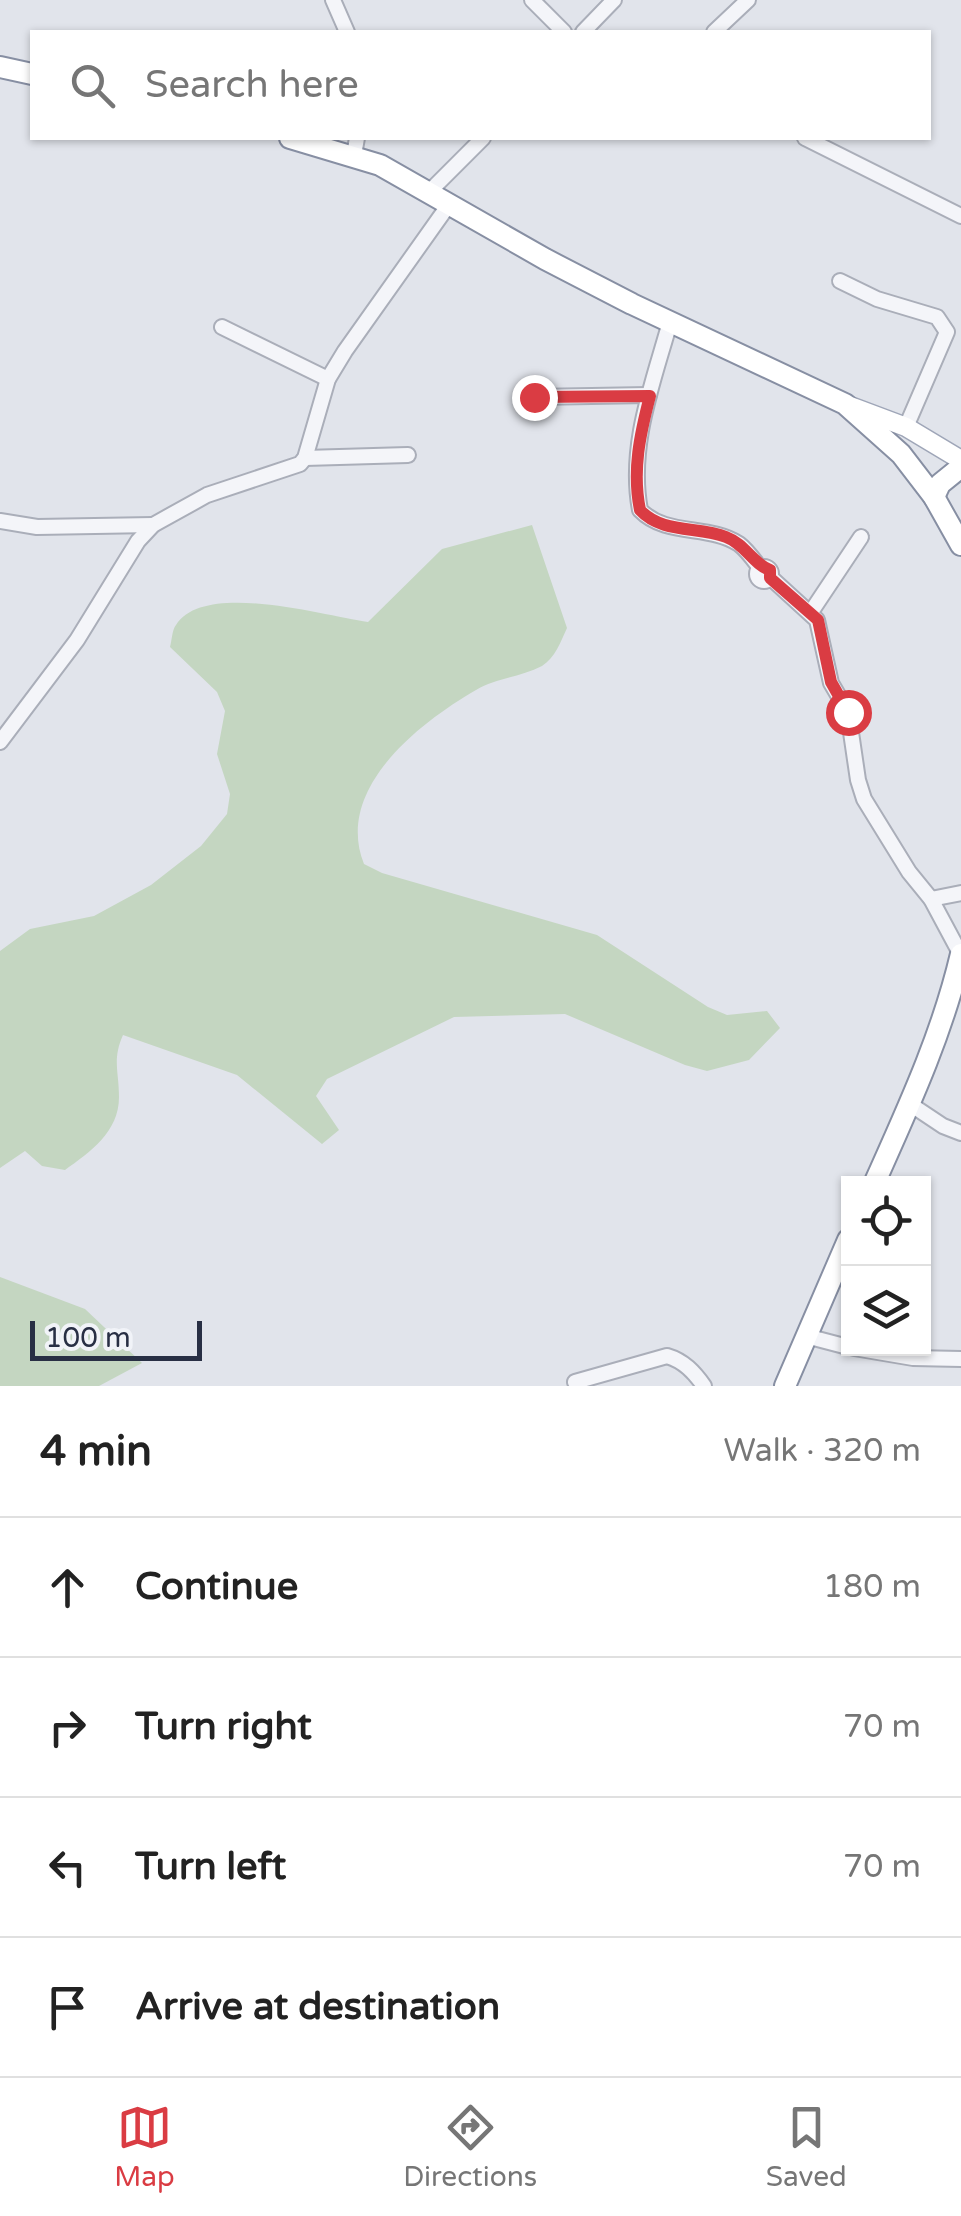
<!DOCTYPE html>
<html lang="en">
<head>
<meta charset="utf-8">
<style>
	body { margin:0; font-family:"Varela Round",sans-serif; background:#f2f2f2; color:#222 }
	.controls { position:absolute; right:30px; bottom:30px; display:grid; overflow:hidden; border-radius:0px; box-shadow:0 2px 8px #0004 }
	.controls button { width:90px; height:90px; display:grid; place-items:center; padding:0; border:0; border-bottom:2px solid #e0e0e0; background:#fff; color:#222; font:50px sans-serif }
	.scale { position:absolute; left:30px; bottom:25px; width:172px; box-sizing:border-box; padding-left:10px; border:5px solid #282f44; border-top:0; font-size:28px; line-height:35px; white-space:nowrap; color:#282f44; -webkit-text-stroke:8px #f1f3f8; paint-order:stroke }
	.stop { position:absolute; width:30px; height:30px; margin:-22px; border:8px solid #da3c43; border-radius:50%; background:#fff }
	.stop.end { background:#da3c43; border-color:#fff; box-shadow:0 2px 10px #0008 }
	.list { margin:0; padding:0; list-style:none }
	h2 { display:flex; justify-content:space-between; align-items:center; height:130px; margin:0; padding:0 40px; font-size:42px }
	h2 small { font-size:32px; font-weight:400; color:#767676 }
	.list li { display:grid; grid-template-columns:65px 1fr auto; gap:30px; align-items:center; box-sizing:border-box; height:140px; padding:0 40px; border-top:2px solid #e0e0e0 }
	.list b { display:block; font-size:38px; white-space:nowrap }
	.list em { font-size:32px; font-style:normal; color:#767676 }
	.icon { flex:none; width:55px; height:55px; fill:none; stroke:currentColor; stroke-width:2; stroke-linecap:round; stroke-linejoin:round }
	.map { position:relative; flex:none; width:961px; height:1386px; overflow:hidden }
	.search { position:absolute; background:#fff; box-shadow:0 2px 8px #0004; left:30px; right:30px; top:30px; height:110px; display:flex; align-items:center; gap:25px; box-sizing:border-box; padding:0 35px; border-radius:0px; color:#767676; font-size:38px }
	.sheet { height:690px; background:#fff }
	nav { display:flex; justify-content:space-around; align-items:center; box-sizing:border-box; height:140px; border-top:2px solid #e0e0e0; background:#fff; font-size:28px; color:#767676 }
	nav a { display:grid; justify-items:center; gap:5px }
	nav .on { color:#da3c43 }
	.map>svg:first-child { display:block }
	.green { fill:#c4d6c1 }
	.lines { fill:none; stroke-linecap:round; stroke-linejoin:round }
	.minor-casing { stroke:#aaaeb9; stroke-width:18 }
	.major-casing { stroke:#9fa6b8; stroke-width:21 }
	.highway-casing { stroke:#878fa3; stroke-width:24 }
	.minor { stroke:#f4f5f9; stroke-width:14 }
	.major { stroke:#fff; stroke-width:18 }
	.highway { stroke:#fff; stroke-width:20 }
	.route { stroke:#da3c43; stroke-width:12 }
</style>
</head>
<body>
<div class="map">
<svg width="961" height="1386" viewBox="0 0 961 1386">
	<rect width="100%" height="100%" fill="#e1e4eb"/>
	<g class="green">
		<path d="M532,525L567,628C561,641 555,658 542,666C521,677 496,678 476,690C419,723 334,789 364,864L382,873L597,935L708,1007L727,1015L767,1011L780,1028L749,1060L707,1071L685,1065L565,1014L454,1017L327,1079L316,1096L339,1130L322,1144L237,1075L123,1035C112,1060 119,1071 119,1097C119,1132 90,1152 65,1170L42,1166L25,1151L0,1168V951L30,929L94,916L151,885L201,846L227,814L230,794L217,754L225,711L217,692L170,647C172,640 172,630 176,625C204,580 324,616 368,622L442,549Z"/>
		<polygon points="0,1277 85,1309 142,1363 99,1386 0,1386"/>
	</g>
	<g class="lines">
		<defs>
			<g id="minor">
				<polyline points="333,0 347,32"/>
				<polyline points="532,0 564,32"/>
				<polyline points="583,32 614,0"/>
				<polyline points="714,32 748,0"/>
				<polyline points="805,138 961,216"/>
				<polyline points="354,155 357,138"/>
				<polyline points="430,191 483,138"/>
				<polyline points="840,281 877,299 937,317 947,332 906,427"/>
				<path d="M670,322C653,383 628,446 640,510C666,537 709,524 739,544C747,550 754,560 760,568"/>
				<polyline points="222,327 328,379"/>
				<polyline points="534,397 649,395"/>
				<polyline points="305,458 408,455"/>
				<polyline points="0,521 37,527 153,525"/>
				<circle cx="764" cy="574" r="7"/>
				<polyline points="770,577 817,620 831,683 848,712 858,780 864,799 909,872 931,899 961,955"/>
				<polyline points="811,612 861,537"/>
				<polyline points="0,742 77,640 138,541 153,525 207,495 300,464 305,458 328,379 345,351 450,203"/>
				<polyline points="931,899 961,893"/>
				<polyline points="910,1104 943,1126 961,1133"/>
				<polyline points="806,1336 848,1347"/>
				<polyline points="854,1348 913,1358 961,1359"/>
				<path d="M575,1382L667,1356C684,1361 694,1372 704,1386"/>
			</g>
			<polyline id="major" points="850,406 906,427 961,460"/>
			<g id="highway">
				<polyline points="0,67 32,74"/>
				<polyline points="290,138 380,165 545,259 632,304 845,404 901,454 934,497 961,545"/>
				<polyline points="934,497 940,484 961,467"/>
				<path d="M874,1184C908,1108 942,1035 961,954"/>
				<polyline points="785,1386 848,1240"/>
			</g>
		</defs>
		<use href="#minor" class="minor-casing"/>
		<use href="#major" class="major-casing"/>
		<use href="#highway" class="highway-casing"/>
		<use href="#minor" class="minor"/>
		<use href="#major" class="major"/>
		<use href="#highway" class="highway"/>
	</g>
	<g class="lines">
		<path class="route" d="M534,397L650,396C640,434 632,471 640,510C662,534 698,526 726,537C745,544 753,564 770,570V578L818,620L831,682L848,712"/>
	</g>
</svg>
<div class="controls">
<button><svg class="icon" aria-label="locate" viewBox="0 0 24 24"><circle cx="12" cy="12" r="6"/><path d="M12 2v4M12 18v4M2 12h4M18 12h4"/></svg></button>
<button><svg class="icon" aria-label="layers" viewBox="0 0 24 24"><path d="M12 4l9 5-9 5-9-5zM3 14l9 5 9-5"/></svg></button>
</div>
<div class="scale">100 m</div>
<div class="stop" style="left:848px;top:712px"></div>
<div class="stop end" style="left:534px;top:397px"></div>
<div class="search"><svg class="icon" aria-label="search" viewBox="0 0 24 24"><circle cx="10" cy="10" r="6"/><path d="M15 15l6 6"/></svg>Search here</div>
</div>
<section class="sheet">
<h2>4 min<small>Walk · 320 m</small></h2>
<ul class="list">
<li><svg class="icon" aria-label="ahead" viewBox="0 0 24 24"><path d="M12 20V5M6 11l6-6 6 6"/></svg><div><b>Continue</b></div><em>180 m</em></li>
<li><svg class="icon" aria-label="right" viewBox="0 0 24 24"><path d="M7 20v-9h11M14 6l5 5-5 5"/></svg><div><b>Turn right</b></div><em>70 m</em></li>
<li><svg class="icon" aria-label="left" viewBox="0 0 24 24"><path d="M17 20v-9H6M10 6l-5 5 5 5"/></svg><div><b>Turn left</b></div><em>70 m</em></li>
<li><svg class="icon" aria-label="arrive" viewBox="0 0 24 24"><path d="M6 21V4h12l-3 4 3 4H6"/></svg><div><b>Arrive at destination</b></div></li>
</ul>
</section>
<nav>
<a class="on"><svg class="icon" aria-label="map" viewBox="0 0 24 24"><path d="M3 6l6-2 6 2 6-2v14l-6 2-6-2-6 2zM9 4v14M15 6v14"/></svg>Map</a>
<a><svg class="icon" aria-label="directions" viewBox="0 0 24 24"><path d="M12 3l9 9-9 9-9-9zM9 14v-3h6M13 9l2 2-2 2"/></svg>Directions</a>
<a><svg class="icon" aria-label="saved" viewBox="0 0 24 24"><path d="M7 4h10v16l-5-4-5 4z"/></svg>Saved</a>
</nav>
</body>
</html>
